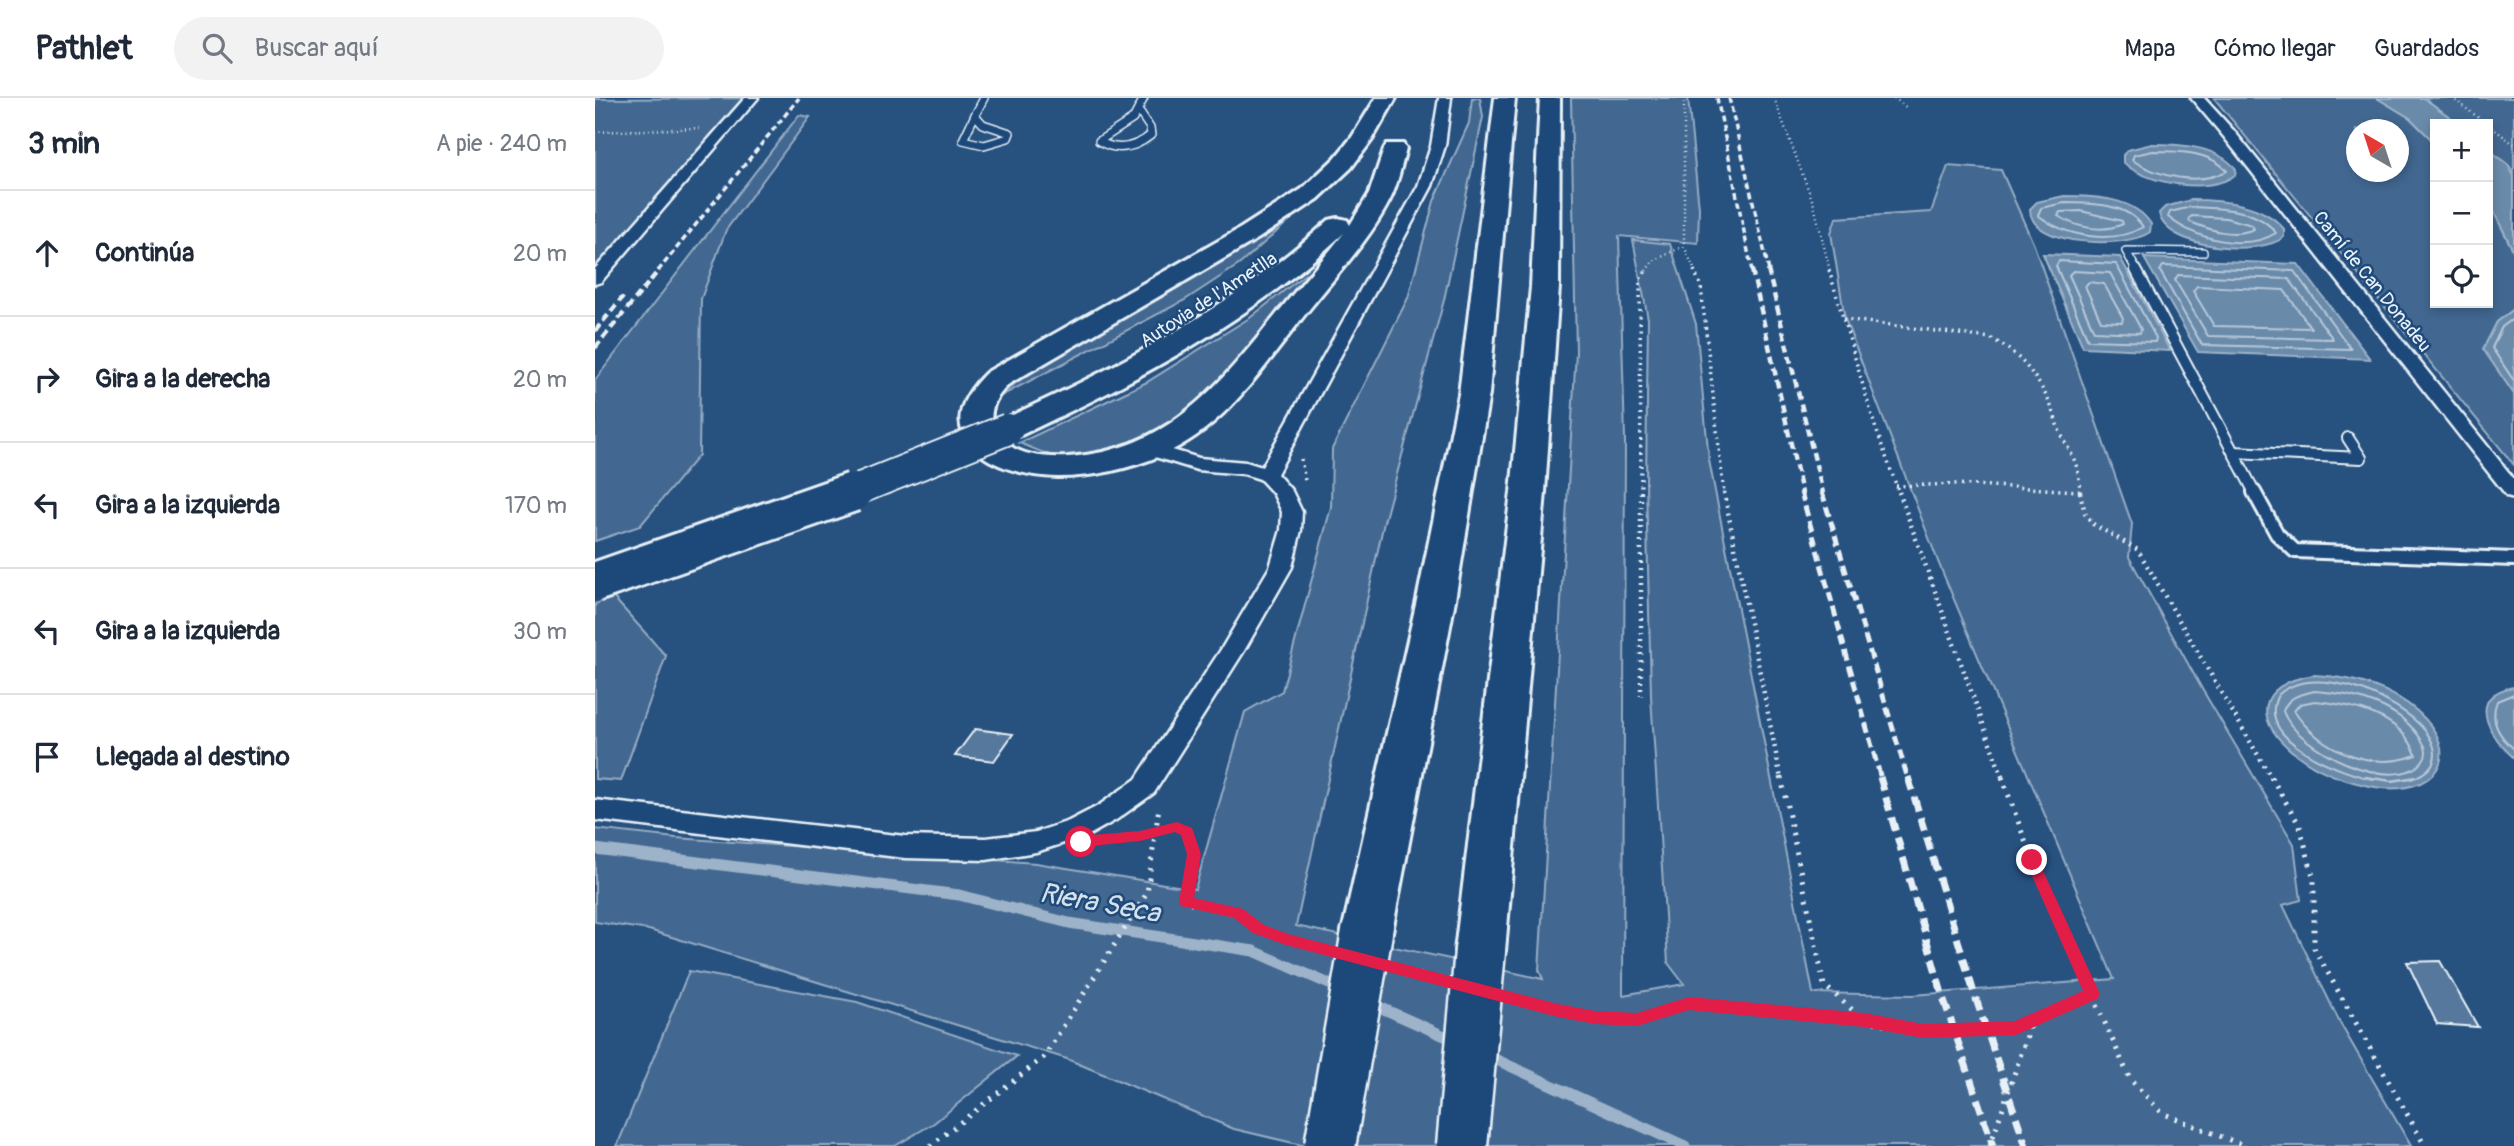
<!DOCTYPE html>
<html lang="es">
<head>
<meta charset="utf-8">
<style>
	body { margin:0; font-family:Pangolin,sans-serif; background:#f2f2f3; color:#1f2937 }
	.controls { position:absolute; right:21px; top:21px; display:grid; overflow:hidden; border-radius:0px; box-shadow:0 4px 10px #0003 }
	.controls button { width:63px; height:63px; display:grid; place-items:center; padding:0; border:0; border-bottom:2px solid #e0e1e3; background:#fff; color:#1f2937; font:35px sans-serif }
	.compass { position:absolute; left:1751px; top:21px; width:63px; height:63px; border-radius:50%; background:#fff; box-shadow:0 4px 10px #0003; rotate:321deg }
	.stop { position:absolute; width:21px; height:21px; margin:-16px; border:5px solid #e11d48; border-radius:50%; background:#fff }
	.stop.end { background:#e11d48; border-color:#fff; box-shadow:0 2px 7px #0008 }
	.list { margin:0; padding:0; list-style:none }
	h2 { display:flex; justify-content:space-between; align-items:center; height:91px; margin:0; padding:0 28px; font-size:30px }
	h2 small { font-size:23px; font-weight:400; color:#747a83 }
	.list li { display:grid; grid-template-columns:46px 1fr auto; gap:21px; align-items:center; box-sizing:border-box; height:126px; padding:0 28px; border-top:2px solid #e0e1e3 }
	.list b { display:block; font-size:26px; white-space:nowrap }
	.list em { font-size:23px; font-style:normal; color:#747a83 }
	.icon { flex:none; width:38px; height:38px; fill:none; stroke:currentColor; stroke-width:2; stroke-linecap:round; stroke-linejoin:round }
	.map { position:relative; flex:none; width:1919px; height:1048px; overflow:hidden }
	header { display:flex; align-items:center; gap:42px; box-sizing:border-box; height:98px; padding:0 35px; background:#fff; border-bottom:2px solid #e0e1e3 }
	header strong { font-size:33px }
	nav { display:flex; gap:38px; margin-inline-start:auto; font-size:24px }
	.search { width:490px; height:63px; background:#f2f2f3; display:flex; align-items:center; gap:18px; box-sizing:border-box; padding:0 24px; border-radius:38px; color:#747a83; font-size:26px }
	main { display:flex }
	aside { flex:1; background:#fff }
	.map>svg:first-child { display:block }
	.green { fill:#436891; stroke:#96acc4; stroke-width:2; fill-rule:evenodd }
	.water { fill:#6b8aaa; stroke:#9db3c9; stroke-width:2 }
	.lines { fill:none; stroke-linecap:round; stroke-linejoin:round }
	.shore-far1 { stroke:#b6c8d9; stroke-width:2 }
	.shore { stroke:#b6c8d9; stroke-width:2.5 }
	.stream { stroke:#9db3c9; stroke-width:11 }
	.building { fill:#57789d; stroke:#e8f1f8; stroke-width:2 }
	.lane-far2-casing { stroke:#e8f1f8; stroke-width:10 }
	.lane-far1-casing { stroke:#e8f1f8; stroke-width:14 }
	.lane-casing { stroke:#e8f1f8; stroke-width:18 }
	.street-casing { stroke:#e8f1f8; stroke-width:5 }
	.highway-casing { stroke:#e8f1f8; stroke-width:6 }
	.path-far3 { stroke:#e8f1f8; stroke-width:2.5; stroke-dasharray:1 3.5; stroke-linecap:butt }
	.path-far2 { stroke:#e8f1f8; stroke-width:3.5; stroke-dasharray:2 4.5; stroke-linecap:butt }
	.path-far1 { stroke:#e8f1f8; stroke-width:4.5; stroke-dasharray:2 5; stroke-linecap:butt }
	.path { stroke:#e8f1f8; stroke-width:5; stroke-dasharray:2.5 7; stroke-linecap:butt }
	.lane-far2 { stroke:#1f4a7a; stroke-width:7 }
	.lane-far1 { stroke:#1f4a7a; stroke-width:10 }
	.lane { stroke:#1f4a7a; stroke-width:12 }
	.street { fill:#1f4a7a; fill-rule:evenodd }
	.highway { fill:#1f4a7a; fill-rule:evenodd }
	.rail-far3 { stroke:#e8f1f8; stroke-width:3.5; stroke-dasharray:6 3.5; stroke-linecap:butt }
	.rail-far2 { stroke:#e8f1f8; stroke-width:4.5; stroke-dasharray:8 4.5; stroke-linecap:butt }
	.rail-far1 { stroke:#e8f1f8; stroke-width:5; stroke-dasharray:10 5; stroke-linecap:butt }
	.rail { stroke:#e8f1f8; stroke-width:7; stroke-dasharray:14 7; stroke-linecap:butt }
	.highway-bridge-far2-casing { stroke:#e8f1f8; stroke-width:34; stroke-linecap:butt }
	.highway-bridge-far1-casing { stroke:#e8f1f8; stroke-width:44; stroke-linecap:butt }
	.highway-bridge-casing { stroke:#e8f1f8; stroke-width:55; stroke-linecap:butt }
	.highway-bridge-far2 { stroke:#1f4a7a; stroke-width:30 }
	.highway-bridge-far1 { stroke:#1f4a7a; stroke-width:38 }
	.highway-bridge { stroke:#1f4a7a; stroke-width:50 }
	.route { fill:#e11d48 }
	.labels { text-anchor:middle; stroke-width:5; stroke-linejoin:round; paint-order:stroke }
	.far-street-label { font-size:19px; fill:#e8f1f8; stroke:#1f4a7a }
	.near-water-label { font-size:28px; font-style:italic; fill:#d5e2ec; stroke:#1f4a7a }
</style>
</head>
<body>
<header>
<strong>Pathlet</strong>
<div class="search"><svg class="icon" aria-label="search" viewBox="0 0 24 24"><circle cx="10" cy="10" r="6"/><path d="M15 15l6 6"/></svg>Buscar aquí</div>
<nav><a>Mapa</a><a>Cómo llegar</a><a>Guardados</a></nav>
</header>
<main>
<aside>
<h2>3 min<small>A pie · 240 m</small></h2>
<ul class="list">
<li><svg class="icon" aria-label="ahead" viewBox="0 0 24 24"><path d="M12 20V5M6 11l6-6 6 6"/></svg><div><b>Continúa</b></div><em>20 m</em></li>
<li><svg class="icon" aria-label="right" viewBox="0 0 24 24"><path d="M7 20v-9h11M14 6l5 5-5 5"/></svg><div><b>Gira a la derecha</b></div><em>20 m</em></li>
<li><svg class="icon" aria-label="left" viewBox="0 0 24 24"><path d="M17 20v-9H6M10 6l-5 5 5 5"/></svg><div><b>Gira a la izquierda</b></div><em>170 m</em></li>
<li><svg class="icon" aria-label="left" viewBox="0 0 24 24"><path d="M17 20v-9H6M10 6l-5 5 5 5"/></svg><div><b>Gira a la izquierda</b></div><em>30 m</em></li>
<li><svg class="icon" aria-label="arrive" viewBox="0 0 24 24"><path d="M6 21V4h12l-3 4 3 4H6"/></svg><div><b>Llegada al destino</b></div></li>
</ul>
</aside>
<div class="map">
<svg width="1919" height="1048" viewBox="0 0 1919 1048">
	<rect width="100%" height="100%" fill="#27517f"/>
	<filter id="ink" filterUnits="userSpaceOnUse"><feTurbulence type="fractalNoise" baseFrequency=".0143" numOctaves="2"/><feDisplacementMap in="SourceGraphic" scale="14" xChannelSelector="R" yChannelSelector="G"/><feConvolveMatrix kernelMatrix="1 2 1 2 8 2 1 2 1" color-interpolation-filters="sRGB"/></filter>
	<g filter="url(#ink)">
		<g class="green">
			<polygon points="149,0 0,171 0,1"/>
			<polygon points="877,0 885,0 888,19 849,202 789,424 701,828 948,881 944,872 981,254 976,0 1093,0 1104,110 1103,145 1024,138 1030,340 1028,897 1089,886 1073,865 1056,598 1051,385 1053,221 1038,142 1075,146 1101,226 1114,362 1218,895 1318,897 1519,881 1344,466 1250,221 1236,135 1241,120 1336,114 1353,68 1406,72 1439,147 1537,426 1534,459 1607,591 1699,746 1706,802 1688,807 1745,925 1816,1048 711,1048 639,1031 472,961 54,832 0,824 0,731 81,740 441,765 600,791 650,614 687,593 736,409 737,351 813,200 839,103 874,25"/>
			<path d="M1619,0H1782L1815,20L1840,45V205H1893V102L1919,154V211L1902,224L1889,251L1919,296V367ZM1762,32H1804V74H1762Z"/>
			<polygon points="1829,0 1919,0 1919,78 1913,67 1893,51 1893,26 1864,26"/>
			<polygon points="204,17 215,19 131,132 106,201 104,357 45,428 0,443 0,282"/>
			<polygon points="714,105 645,166 590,202 404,299 437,271"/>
			<path d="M729,161C684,214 622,299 563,334C536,349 495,359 465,359C452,358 436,349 424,345L552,284L656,219Z"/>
			<polygon points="19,500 71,558 26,683 0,681 0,506"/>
			<polygon points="94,873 262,904 422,958 339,1025 300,1048 22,1048"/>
		</g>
		<g class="water">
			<polygon points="1782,0 1829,0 1864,26 1840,26 1840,45 1815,20"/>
			<path d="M1557,46C1585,46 1622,48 1641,71L1640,77C1615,97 1550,86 1528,64V57L1533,52Z"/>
			<polygon points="1893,51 1913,67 1919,78 1919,154 1893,102"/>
			<path d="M1469,98C1498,98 1539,99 1556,126L1555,134C1532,151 1434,149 1435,111L1442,104Z"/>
			<path d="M1596,102C1627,102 1668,105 1689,131V139C1665,159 1570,151 1564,115L1570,109Z"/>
			<polygon points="1448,156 1525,159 1575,253 1488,249"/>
			<polygon points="1549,160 1703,166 1775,261 1603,254"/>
			<polygon points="1919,211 1919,296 1888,251 1902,224"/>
			<path d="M1719,577C1755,579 1793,588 1822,613C1872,657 1839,699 1780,689C1752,684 1725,675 1702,657C1657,624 1660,586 1719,577Z"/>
			<path d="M1919,589V660C1895,639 1869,597 1919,589Z"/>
		</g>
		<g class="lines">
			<g class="shore-far1">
				<path d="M1558,53C1582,53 1615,53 1632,73C1603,88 1563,79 1537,62L1539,57Z"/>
				<path d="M1469,105C1495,105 1533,105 1548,129C1517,147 1470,139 1443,117L1446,110Z"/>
				<path d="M1596,109C1624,110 1663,110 1681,135C1650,154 1600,141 1573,119L1575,114Z"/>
				<path d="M1486,113L1527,123L1528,126C1507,135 1482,130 1463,118L1465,114Z"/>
				<path d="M1597,118L1631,120L1657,127L1659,131C1638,140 1615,132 1595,124L1594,120Z"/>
				<polygon points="1464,163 1521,166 1561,240 1560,244 1493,242 1461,168"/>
				<polygon points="1568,168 1699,173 1756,251 1607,247 1565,173"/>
				<polygon points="1478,173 1515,175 1546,231 1545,235 1499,233 1474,177"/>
				<polygon points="1583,177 1694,181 1738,241 1613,238 1580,182"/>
				<polygon points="1494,184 1509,186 1528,220 1527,224 1506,223 1490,188"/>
				<polygon points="1602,188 1689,192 1716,230 1619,228 1598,193"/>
				<polyline points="1919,220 1907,229 1897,250 1919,283"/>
				<path d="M1719,593C1757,595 1806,607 1827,643C1831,649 1833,656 1828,662C1802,700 1700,651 1688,613C1693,598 1705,597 1719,593Z"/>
				<path d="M1919,596L1902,603C1894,623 1904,638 1919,651"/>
				<path d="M1720,603C1758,607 1807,617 1821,657C1776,674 1725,652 1699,613L1705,606Z"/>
				<path d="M1778,681C1747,675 1659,643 1683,597C1736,547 1901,650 1816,681"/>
			</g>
			<polyline class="shore" points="1770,679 1797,683 1821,679"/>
			<g class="stream">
				<polyline points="0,751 364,797 474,825 659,853 748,892"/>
				<polyline points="773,904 863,944"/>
				<polyline points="891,957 1090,1048"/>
			</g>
		</g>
		<g class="building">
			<polygon points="380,631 418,636 399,663 360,658"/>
			<polygon points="1845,863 1883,929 1842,926 1812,864"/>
		</g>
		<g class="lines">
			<defs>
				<g id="lane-far2">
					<path d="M545,15L555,30L556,37C540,50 522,54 504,43L538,21L549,0"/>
					<polygon points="380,17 388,26 415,35 413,40 389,47 368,42"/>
					<polyline points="380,17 389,0"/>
					<polyline points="1542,173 1531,153 1608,154"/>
				</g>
				<g id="lane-far1">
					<polyline points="1541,172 1660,395"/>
					<polyline points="1638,354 1766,360 1753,340"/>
				</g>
				<polyline id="lane" points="1659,394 1682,436 1700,453 1919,461"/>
				<g id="street">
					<polygon points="150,0 163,0 6,184 0,186 0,171"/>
					<polygon points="844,0 856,0 850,48 837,88 682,376 697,393 707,414 706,432 697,469 649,553 559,695 521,722 494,737 441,754 391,762 310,760 0,722 0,702 310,738 391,740 441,734 474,723 503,708 541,681 627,550 675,469 686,432 687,414 678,395 665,381 649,376 602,372 547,355 544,351 554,345 604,360 651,364 667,369 823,88 836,48"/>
					<polygon points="1596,0 1609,0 1639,33 1919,381 1919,400 1912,398 1629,39"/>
				</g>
				<g id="highway">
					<path d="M781,0H801L777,42L756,70L723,101L664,140L414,286C401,299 393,311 398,330L402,324C522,270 635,211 734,122L743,120L752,122L755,127L774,96L789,51L792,46H808L811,51C806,68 803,86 795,102C775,141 744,174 716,209C672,263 634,328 567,357C535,371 497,379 463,379C398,378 325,338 392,274L646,130L707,91L740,60L757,39ZM749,135C727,163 703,189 681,217C622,290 573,352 473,359C448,360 420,358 404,338L413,341L424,338C542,283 654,224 749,135Z"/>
					<polygon points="900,0 920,0 894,296 860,502 797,834 789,848 772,854 755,848 747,834 822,502 864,296"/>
					<polygon points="945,0 965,0 964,189 950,394 910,853 903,868 885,874 867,868 860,853 916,394 936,189"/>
				</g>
			</defs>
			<use href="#lane-far2" class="lane-far2-casing"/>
			<use href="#lane-far1" class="lane-far1-casing"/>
			<use href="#lane" class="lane-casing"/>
			<use href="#street" class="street-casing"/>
			<use href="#highway" class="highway-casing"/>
			<g class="path-far3">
				<polyline points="1089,0 1089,148 1100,173"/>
				<polyline points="1179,0 1219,107 1235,173"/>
				<polyline points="1299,0 1312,10"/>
				<polyline points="1857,0 1919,46"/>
				<polyline points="0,34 104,30"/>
				<polyline points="1051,173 1058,163 1089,148"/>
			</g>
			<g class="path-far2">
				<polyline points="1099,172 1106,189 1129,395"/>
				<polyline points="1234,172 1280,328 1304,395"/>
				<path d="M1248,221L1395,240C1424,254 1443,279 1456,308C1460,316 1461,326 1465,334C1478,360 1484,364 1485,395"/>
				<polyline points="706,361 710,383"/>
				<polyline points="1301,388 1361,386 1484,393"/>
				<polyline points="1046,395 1045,181 1052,172"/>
			</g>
			<g class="path-far1">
				<polyline points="1046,394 1046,598"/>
				<polyline points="1129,394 1186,681"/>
				<polyline points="1304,394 1408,681"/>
				<polyline points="1485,394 1490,415 1498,426 1543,452 1677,681"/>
			</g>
			<g class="path">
				<polyline points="1186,679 1229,887 1269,922 1328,933 1421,930 1497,896"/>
				<polyline points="1407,679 1437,762 1535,981 1567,1015 1650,1048"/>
				<polyline points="1676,679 1705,728 1719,782 1719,850 1830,1048"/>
				<polyline points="519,742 582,729 592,734 599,756 591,804 643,816 664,831 729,852"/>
				<polyline points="806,872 845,882"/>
				<polyline points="917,901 1000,919 1042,922 1094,906 1267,922"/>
				<polyline points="335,1048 449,959 552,795 564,709"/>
				<polyline points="1395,1048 1437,923"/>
			</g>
			<use href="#lane-far2" class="lane-far2"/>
			<use href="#lane-far1" class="lane-far1"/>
			<use href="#lane" class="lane"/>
			<use href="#street" class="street"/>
			<use href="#highway" class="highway"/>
			<g class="rail-far3">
				<polyline points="1122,0 1157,173"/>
				<polyline points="1134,0 1174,173"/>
				<polyline points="63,173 204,0"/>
			</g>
			<g class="rail-far2">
				<polyline points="1157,172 1207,395"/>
				<polyline points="1173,172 1228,395"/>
				<polyline points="0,233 28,199"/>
				<polyline points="0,250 64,172"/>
			</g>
			<g class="rail-far1">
				<polyline points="1206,394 1286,681"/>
				<polyline points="1227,394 1313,681"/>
			</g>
			<g class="rail">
				<polyline points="1285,679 1348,899 1398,1048"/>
				<polyline points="1313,679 1380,898 1431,1048"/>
			</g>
			<defs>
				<polyline id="highway-bridge-far2" points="253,395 413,331"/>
				<polyline id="highway-bridge-far1" points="0,484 258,394"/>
				<g id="highway-bridge">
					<polyline points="735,1048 772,834"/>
					<polyline points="867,1048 885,853"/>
				</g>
			</defs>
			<use href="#highway-bridge-far2" class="highway-bridge-far2-casing"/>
			<use href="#highway-bridge-far1" class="highway-bridge-far1-casing"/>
			<use href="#highway-bridge" class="highway-bridge-casing"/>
			<use href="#highway-bridge-far2" class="highway-bridge-far2"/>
			<use href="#highway-bridge-far1" class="highway-bridge-far1"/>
			<use href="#highway-bridge" class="highway-bridge"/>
		</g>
	</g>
	<polygon class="route" points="582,724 597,730 606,756 599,800 648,811 669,827 693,836 963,906 1000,913 1042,915 1094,899 1269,915 1328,926 1420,923 1488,893 1430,762 1437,757 1443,762 1505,896 1502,901 1421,937 1328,940 1269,929 1094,912 1042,928 1000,926 963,919 691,847 658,835 639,820 586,808 584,804 592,756 586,737 580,734 545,743 486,749 479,744 486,738 545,733"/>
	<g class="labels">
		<g class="far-street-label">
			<text transform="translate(1778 183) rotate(51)" y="7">Camí de Can Donadeu</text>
			<text transform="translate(613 201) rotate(-33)" y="7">Autovia de l'Ametlla</text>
		</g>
		<g class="near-water-label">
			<text transform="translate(505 804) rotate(10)" y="10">Riera Seca</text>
		</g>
	</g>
</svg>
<div class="controls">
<button>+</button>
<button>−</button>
<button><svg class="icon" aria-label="locate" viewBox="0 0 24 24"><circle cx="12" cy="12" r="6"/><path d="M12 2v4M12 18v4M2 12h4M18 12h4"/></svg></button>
</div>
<svg class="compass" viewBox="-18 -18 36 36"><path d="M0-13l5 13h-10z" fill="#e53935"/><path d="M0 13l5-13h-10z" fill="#747a83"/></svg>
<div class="stop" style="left:486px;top:744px"></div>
<div class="stop end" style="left:1437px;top:762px"></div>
</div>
</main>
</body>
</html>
